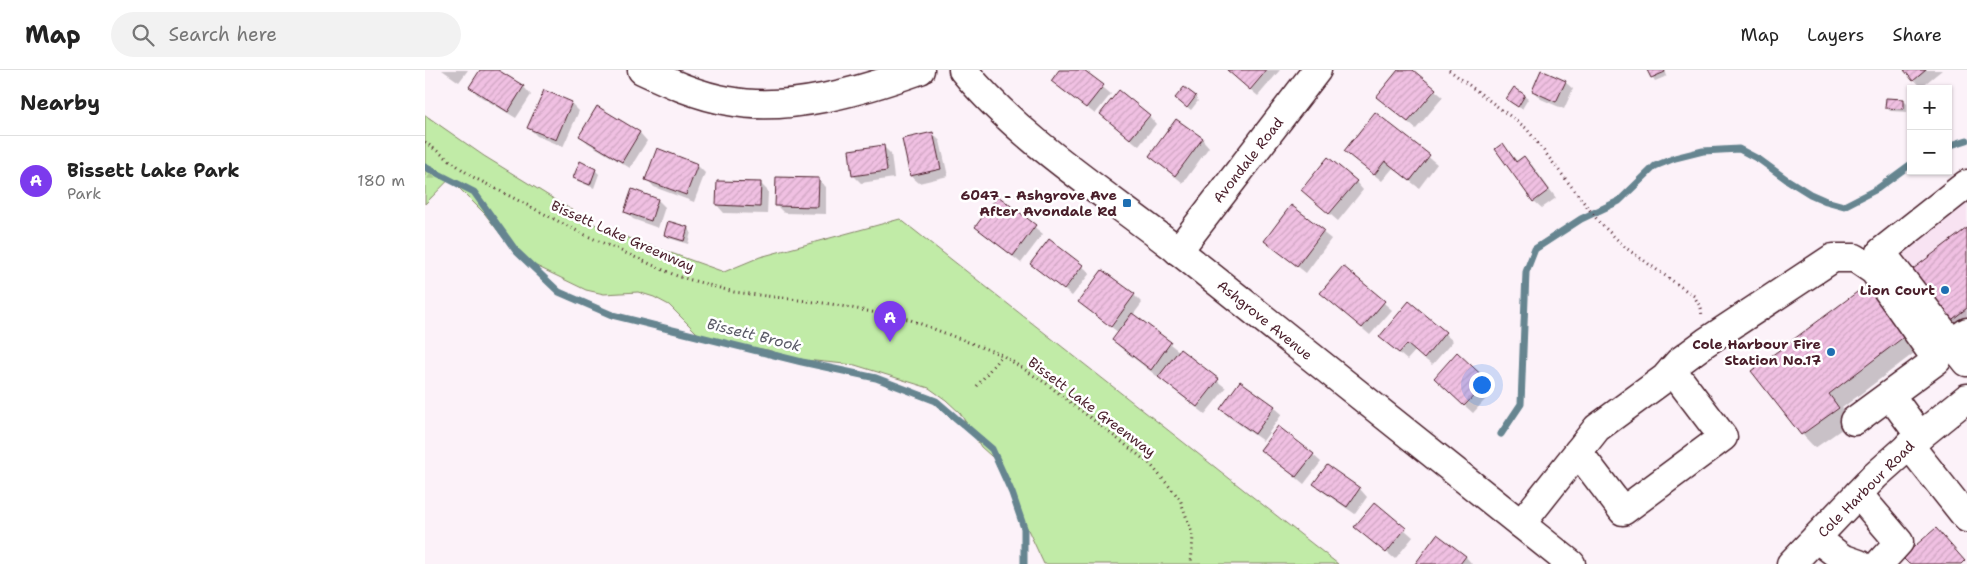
<!DOCTYPE html>
<html lang="en">
<head>
<meta charset="utf-8">
<style>
	body { margin:0; font-family:"Shantell Sans",sans-serif; background:#f2f2f2; color:#222 }
	.controls { position:absolute; right:15px; top:15px; display:grid; overflow:hidden; border-radius:0px; box-shadow:0 1px 4px #0004 }
	.controls button { width:45px; height:45px; display:grid; place-items:center; padding:0; border:0; border-bottom:1px solid #e0e0e0; background:#fff; color:#222; font:25px sans-serif }
	.you { position:absolute; left:1056px; top:314px; width:18px; height:18px; margin:-12px; border:4px solid #fff; border-radius:50%; background:#1a73e8; box-shadow:0 0 0 8px #1a73e833 }
	.badge { display:grid; place-items:center; width:32px; height:32px; border-radius:50%; background:#7c3aed; color:#fff; font-size:16px; font-weight:700 }
	.pin { position:absolute; translate:-50% -41px; filter:drop-shadow(0 1px 2px #0008) }
	.pin::after { content:''; position:absolute; top:26px; width:18px; height:15px; background:inherit; clip-path:polygon(0 0,100% 0,50% 100%) }
	.list { margin:0; padding:0; list-style:none }
	h2 { display:flex; justify-content:space-between; align-items:center; height:65px; margin:0; padding:0 20px; font-size:21px }
	h2 small { font-size:16px; font-weight:400; color:#767676 }
	.list li { display:grid; grid-template-columns:32px 1fr auto; gap:15px; align-items:center; box-sizing:border-box; height:90px; padding:0 20px; border-top:1px solid #e0e0e0 }
	.list b { display:block; font-size:19px; white-space:nowrap }
	.list p { margin:0; font-size:16px; white-space:nowrap; color:#767676 }
	.list em { font-size:16px; font-style:normal; color:#767676 }
	.icon { flex:none; width:28px; height:28px; fill:none; stroke:currentColor; stroke-width:2; stroke-linecap:round; stroke-linejoin:round }
	.map { position:relative; flex:none; width:1542px; height:494px; overflow:hidden }
	header { display:flex; align-items:center; gap:30px; box-sizing:border-box; height:70px; padding:0 25px; background:#fff; border-bottom:1px solid #e0e0e0 }
	header strong { font-size:24px }
	nav { display:flex; gap:28px; margin-inline-start:auto; font-size:18px }
	.search { width:350px; height:45px; background:#f2f2f2; display:flex; align-items:center; gap:12px; box-sizing:border-box; padding:0 18px; border-radius:28px; color:#767676; font-size:19px }
	main { display:flex }
	aside { flex:1; background:#fff }
	.map>svg:first-child { display:block }
	.built { fill:#f8e3f2 }
	.forest { fill:url(#forest-firs); stroke:#868569 }
	.green { fill:#c1eba7; stroke:#868569 }
	.shadow { fill:#0003 }
	.lines { fill:none; stroke-linecap:round; stroke-linejoin:round }
	.stream { stroke:#668590; stroke-width:7 }
	.building { fill:url(#building-hatch); stroke:#4a1f2b }
	.minor-casing { stroke:#4a1f2b; stroke-width:31 }
	.major-casing { stroke:#4a1f2b; stroke-width:31 }
	.path { stroke:#4a1f2b; stroke-width:3; stroke-dasharray:1 4; stroke-linecap:butt }
	.minor { stroke:#fff; stroke-width:28 }
	.major { stroke:#fff; stroke-width:28 }
	.poi-dot { fill:#1f6fb2; stroke:#fff; stroke-width:2 }
	.labels { text-anchor:middle; stroke-width:5; stroke-linejoin:round; paint-order:stroke }
	.street-label { font-size:14px; fill:#4a1f2b; stroke:#fff }
	.poi-label { font-size:14px; font-weight:bold; fill:#4a1f2b; stroke:#fff; text-anchor:end }
	.water-label { font-size:15px; font-style:italic; fill:#5a5a66; stroke:#fff }
</style>
</head>
<body>
<header>
<strong>Map</strong>
<div class="search"><svg class="icon" aria-label="search" viewBox="0 0 24 24"><circle cx="10" cy="10" r="6"/><path d="M15 15l6 6"/></svg>Search here</div>
<nav><a>Map</a><a>Layers</a><a>Share</a></nav>
</header>
<main>
<aside>
<h2>Nearby<small></small></h2>
<ul class="list">
<li><span class="badge">A</span><div><b>Bissett Lake Park</b><p>Park</p></div><em>180 m</em></li>
</ul>
</aside>
<div class="map">
<svg width="1542" height="494" viewBox="0 0 1542 494">
	<defs>
		<pattern id="forest-firs" width="22" height="20" patternUnits="userSpaceOnUse" patternTransform="scale(1.25)"><rect width="22" height="20" fill="#c1eba7"/><path d="M5 1l3.5 6h-7zM16 11l3.5 6h-7z" fill="#a7c990"/></pattern>
		<pattern id="building-hatch" width="6" height="6" patternUnits="userSpaceOnUse" patternTransform="scale(1.25)"><rect width="6" height="6" fill="#f0c0e2"/><path d="M-1 1l2-2M0 6l6-6M5 7l2-2" fill="none" stroke="#cfa5c2"/></pattern>
	</defs>
	<rect width="100%" height="100%" fill="#fcf2f9"/>
	<filter id="ink" filterUnits="userSpaceOnUse"><feTurbulence type="fractalNoise" baseFrequency=".02" numOctaves="2"/><feDisplacementMap in="SourceGraphic" scale="10" xChannelSelector="R" yChannelSelector="G"/><feConvolveMatrix kernelMatrix="1 2 1 2 8 2 1 2 1" color-interpolation-filters="sRGB"/></filter>
	<g filter="url(#ink)">
		<polygon class="built" points="1542,109 1542,275 1443,185"/>
		<polygon class="forest" points="0,45 51,82 0,134"/>
		<polygon class="green" points="0,45 59,86 176,158 299,202 335,187 475,149 913,494 619,494 584,419 575,394 556,377 535,343 521,330 504,318 430,295 370,289 343,280 309,275 285,268 272,263 244,235 229,227 213,222 179,224 161,220 101,191 90,183 60,144 32,116 0,98"/>
		<g class="shadow">
			<polygon points="17,0 43,0 34,12"/>
			<polygon points="56,0 71,0 99,17 106,25 91,48 53,25 45,17"/>
			<polygon points="635,0 657,0 686,24 670,44 627,10"/>
			<polygon points="802,0 855,0 833,26"/>
			<polygon points="975,0 986,0 1018,27 991,59 961,34"/>
			<polygon points="1223,0 1240,0 1242,6 1230,11"/>
			<polygon points="1481,0 1517,0 1496,17"/>
			<polygon points="1140,12 1148,19 1139,39 1116,29 1108,21"/>
			<polygon points="1089,19 1103,29 1097,39 1086,33"/>
			<polygon points="770,27 773,31 766,40 756,32"/>
			<polygon points="1478,30 1482,34 1482,42 1465,41 1462,38"/>
			<polygon points="146,33 154,41 138,77 112,66 104,58"/>
			<polygon points="172,38 215,63 222,71 205,98 163,73 156,66"/>
			<polygon points="950,44 1012,94 994,118 968,98 957,111 928,88"/>
			<polygon points="724,46 731,54 714,76 684,52"/>
			<polygon points="507,63 515,71 523,106 494,113 486,106"/>
			<polygon points="777,69 784,77 758,113 725,86"/>
			<polygon points="1078,75 1093,92 1099,88 1107,95 1131,128 1117,138 1109,131"/>
			<polygon points="459,77 466,84 469,108 436,113 428,105"/>
			<polygon points="272,95 280,103 269,132 229,117 222,109"/>
			<polygon points="170,100 174,104 169,118 153,111 149,108"/>
			<polygon points="394,110 401,117 401,144 359,143 351,135"/>
			<polygon points="931,112 938,120 913,151 885,127"/>
			<polygon points="336,114 343,121 342,144 299,143 292,135"/>
			<polygon points="573,128 618,164 596,193 551,157"/>
			<polygon points="233,130 240,137 233,158 208,149 200,141"/>
			<polygon points="866,137 906,169 881,203 840,171"/>
			<polygon points="263,158 266,162 263,174 244,168 241,165"/>
			<polygon points="1542,160 1542,257 1536,262 1525,251"/>
			<polygon points="607,194 657,196 665,203 647,226"/>
			<polygon points="918,198 967,240 945,265 905,231"/>
			<polygon points="1447,213 1497,277 1417,338 1427,352 1390,378 1377,364"/>
			<polygon points="709,225 717,233 708,245 801,318 780,344 696,278 688,270 694,263 655,232"/>
			<polygon points="984,233 1028,271 1007,295 990,281 982,290 963,274"/>
			<polygon points="1032,284 1070,319 1048,343 1018,316"/>
			<polygon points="849,337 857,344 838,371 804,347 796,339"/>
			<polygon points="837,379 888,385 896,392 879,414"/>
			<polygon points="902,396 935,419 942,427 930,444 897,421 890,413"/>
			<polygon points="950,434 988,467 970,489 939,464"/>
			<polygon points="1012,466 1041,487 1047,494 992,494"/>
		</g>
		<g class="lines">
			<g class="stream">
				<polyline points="1523,76 1542,70"/>
				<polyline points="0,97 49,122 91,181 134,222 187,245 377,292 451,308 511,331 567,379 587,423 599,458 599,494"/>
				<polyline points="1076,364 1096,334 1101,202 1110,179 1156,149 1194,131 1230,96 1250,88 1278,81 1314,79 1335,90 1361,109 1385,124 1401,131 1419,136 1452,119 1486,94"/>
			</g>
		</g>
		<g class="building">
			<polygon points="55,0 73,0 99,16 83,42 44,17"/>
			<polygon points="634,0 659,0 679,15 661,38 626,11"/>
			<polygon points="802,0 842,0 825,20"/>
			<polygon points="973,0 988,0 1011,19 983,52 951,27"/>
			<polygon points="1116,0 1141,11 1131,32 1107,21"/>
			<polygon points="1222,0 1239,0 1240,2 1226,8"/>
			<polygon points="1479,0 1501,0 1488,11"/>
			<polygon points="759,17 771,26 762,38 750,28"/>
			<polygon points="1089,17 1100,25 1093,37 1081,29"/>
			<polygon points="119,20 147,32 131,70 102,58"/>
			<polygon points="694,20 725,45 705,69 675,44"/>
			<polygon points="1461,28 1479,29 1479,39 1460,38"/>
			<polygon points="172,36 215,62 197,92 154,66"/>
			<polygon points="950,42 1005,85 985,111 960,91 949,105 919,81"/>
			<polygon points="751,49 778,68 750,106 724,86"/>
			<polygon points="508,62 516,99 485,106 477,69"/>
			<polygon points="1078,73 1091,92 1099,86 1124,120 1108,132 1070,79"/>
			<polygon points="459,75 462,101 427,106 424,80"/>
			<polygon points="232,78 273,94 261,125 220,110"/>
			<polygon points="903,87 932,111 904,144 876,120"/>
			<polygon points="155,91 171,99 165,115 148,108"/>
			<polygon points="351,107 394,108 393,137 350,136"/>
			<polygon points="292,111 336,112 335,137 291,135"/>
			<polygon points="207,119 233,129 226,151 199,142"/>
			<polygon points="573,126 611,155 588,186 550,157"/>
			<polygon points="866,135 899,160 872,196 839,171"/>
			<polygon points="243,151 263,157 259,171 239,165"/>
			<polygon points="1542,158 1542,238 1524,252 1484,202"/>
			<polygon points="624,169 658,195 639,220 605,194"/>
			<polygon points="918,196 960,231 937,258 895,223"/>
			<polygon points="677,200 710,224 686,257 653,232"/>
			<polygon points="1447,211 1484,263 1404,324 1414,338 1376,365 1326,301"/>
			<polygon points="984,231 1021,262 999,289 982,274 974,283 954,267"/>
			<polygon points="707,243 746,272 726,300 687,270"/>
			<polygon points="755,279 794,309 772,337 733,307"/>
			<polygon points="1032,282 1063,311 1039,336 1009,308"/>
			<polygon points="815,311 850,336 830,364 795,339"/>
			<polygon points="853,356 889,384 871,407 835,380"/>
			<polygon points="902,395 935,418 922,437 888,414"/>
			<polygon points="950,432 981,458 961,483 929,457"/>
			<polygon points="1511,458 1540,491 1537,494 1484,494 1477,487"/>
			<polygon points="1012,464 1041,486 1035,494 990,494"/>
		</g>
		<g class="lines">
			<defs>
				<g id="minor">
					<path d="M217,0C245,13 273,26 304,31C363,43 439,20 495,0"/>
					<path d="M538,0C596,71 683,125 755,182C886,286 1016,390 1146,494"/>
					<polyline points="1542,114 1456,182 1527,273 1542,262"/>
					<polyline points="753,181 892,0"/>
					<polyline points="1527,273 1542,292"/>
					<polyline points="1465,325 1495,366"/>
					<polyline points="1484,375 1542,448"/>
					<polyline points="1153,382 1198,441 1298,367 1247,300"/>
					<polyline points="1433,424 1474,472 1454,494"/>
					<polyline points="1096,454 1172,358 1240,308 1254,292 1281,272 1408,188 1430,188 1449,201 1512,290 1429,351"/>
					<polyline points="1391,468 1417,488 1434,494"/>
				</g>
				<polyline id="major" points="1366,494 1450,406 1495,366 1542,328"/>
			</defs>
			<use href="#minor" class="minor-casing"/>
			<use href="#major" class="major-casing"/>
			<g class="path">
				<polyline points="1024,0 1101,58 1174,152 1201,178 1269,226 1276,238 1277,247"/>
				<polyline points="0,72 46,106 158,164 252,206 309,222 406,234 483,249 577,285 622,314 725,394 755,429 768,466 766,494"/>
				<polyline points="552,316 577,285"/>
			</g>
			<use href="#minor" class="minor"/>
			<use href="#major" class="major"/>
		</g>
	</g>
	<g class="poi-dot">
		<rect x="697" y="128" width="10" height="10" rx="2.5"/>
		<circle cx="1520" cy="220" r="5"/>
		<circle cx="1406" cy="282" r="5"/>
	</g>
	<g class="labels">
		<g class="street-label">
			<text transform="translate(823 90) rotate(-52)" y="5">Avondale Road</text>
			<text transform="translate(198 166) rotate(24)" y="5">Bissett Lake Greenway</text>
			<text transform="translate(840 250) rotate(39)" y="5">Ashgrove Avenue</text>
			<text transform="translate(667 337) rotate(37)" y="5">Bissett Lake Greenway</text>
			<text transform="translate(1441 419) rotate(-45)" y="5">Cole Harbour Road</text>
		</g>
		<g class="poi-label">
			<text x="692" y="130">6047 - Ashgrove Ave<tspan x="692" dy="16">After Avondale Rd</tspan></text>
			<text x="1510" y="225">Lion Court</text>
			<text x="1396" y="279">Cole Harbour Fire<tspan x="1396" dy="16">Station No.17</tspan></text>
		</g>
		<g class="water-label">
			<text transform="translate(329 265) rotate(14)" y="5">Bissett Brook</text>
		</g>
	</g>
</svg>
<div class="controls">
<button>+</button>
<button>−</button>
</div>
<div class="you"></div>
<div class="pin badge" style="left:465px;top:272px">A</div>
</div>
</main>
</body>
</html>
